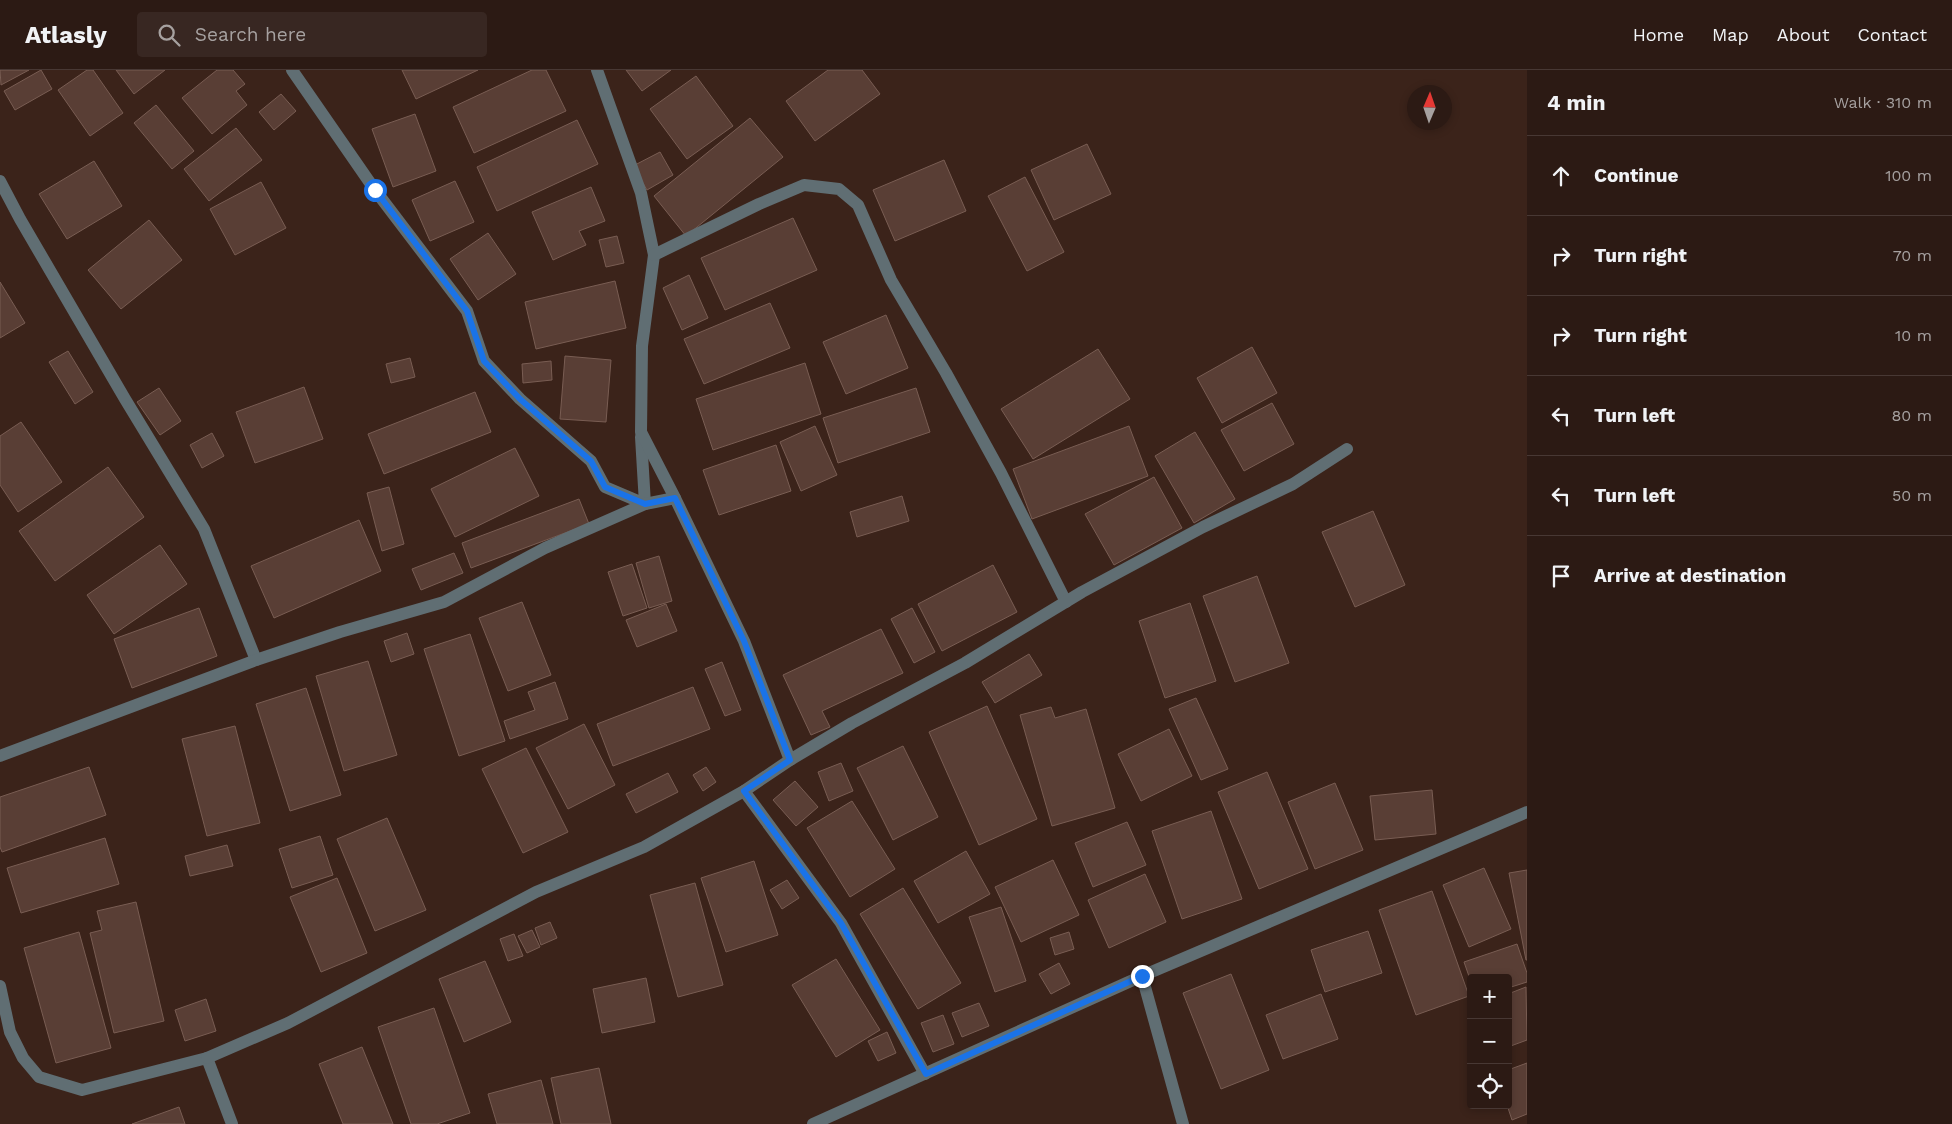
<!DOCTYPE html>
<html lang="en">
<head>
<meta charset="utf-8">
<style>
	body { margin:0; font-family:"Work Sans",sans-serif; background:#382722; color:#f1f3f6 }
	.controls { position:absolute; right:15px; bottom:15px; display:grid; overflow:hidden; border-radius:5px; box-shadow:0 2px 8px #0003 }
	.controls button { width:45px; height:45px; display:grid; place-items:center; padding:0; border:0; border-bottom:1px solid #483834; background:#2c1a14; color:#f1f3f6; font:25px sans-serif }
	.compass { position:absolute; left:1407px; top:15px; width:45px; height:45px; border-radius:50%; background:#2c1a14; box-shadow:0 2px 8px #0003; rotate:2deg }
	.stop { position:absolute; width:15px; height:15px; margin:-11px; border:4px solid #1a73e8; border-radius:50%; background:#fff }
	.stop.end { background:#1a73e8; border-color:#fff; box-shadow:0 1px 5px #0008 }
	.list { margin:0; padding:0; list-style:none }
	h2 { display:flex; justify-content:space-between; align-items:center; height:65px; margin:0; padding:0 20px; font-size:21px }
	h2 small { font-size:16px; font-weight:400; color:#a6a1a0 }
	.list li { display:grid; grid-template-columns:32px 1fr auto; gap:15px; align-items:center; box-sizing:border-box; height:80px; padding:0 20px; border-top:1px solid #483834 }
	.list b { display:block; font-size:19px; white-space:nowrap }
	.list em { font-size:16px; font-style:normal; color:#a6a1a0 }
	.icon { flex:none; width:28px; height:28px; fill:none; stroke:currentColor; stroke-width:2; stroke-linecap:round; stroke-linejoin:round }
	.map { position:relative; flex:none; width:1527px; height:1054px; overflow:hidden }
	header { display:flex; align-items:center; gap:30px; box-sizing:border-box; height:70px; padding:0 25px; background:#2c1a14; border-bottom:1px solid #483834 }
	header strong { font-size:24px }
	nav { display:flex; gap:28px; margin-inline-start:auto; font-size:18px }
	.search { width:350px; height:45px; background:#382722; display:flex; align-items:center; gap:12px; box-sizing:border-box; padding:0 18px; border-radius:5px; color:#a6a1a0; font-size:19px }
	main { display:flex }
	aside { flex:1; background:#2c1a14 }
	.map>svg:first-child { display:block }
	.building { fill:#593e35; stroke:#795d53 }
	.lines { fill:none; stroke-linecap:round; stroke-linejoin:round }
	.minor { stroke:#606e73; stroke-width:12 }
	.route { stroke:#1a73e8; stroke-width:6 }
</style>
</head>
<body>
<header>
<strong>Atlasly</strong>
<div class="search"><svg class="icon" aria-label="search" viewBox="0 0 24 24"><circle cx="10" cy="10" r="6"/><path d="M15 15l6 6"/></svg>Search here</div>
<nav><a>Home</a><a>Map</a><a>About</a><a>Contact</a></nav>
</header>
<main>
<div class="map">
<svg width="1527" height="1054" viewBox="0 0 1527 1054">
	<rect width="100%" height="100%" fill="#3b231a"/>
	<g class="building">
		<polygon points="0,0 29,0 1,15"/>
		<polygon points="41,0 52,19 15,40 4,21"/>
		<polygon points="87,0 93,0 123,43 90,66 58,20"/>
		<polygon points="116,0 165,0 134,24"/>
		<polygon points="217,0 233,0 245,14 236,21 247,35 212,64 182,28"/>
		<polygon points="402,0 478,0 416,29"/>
		<polygon points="532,0 546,0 566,41 474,83 453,37"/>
		<polygon points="626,0 671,0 642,21"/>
		<polygon points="828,0 862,0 880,24 815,71 786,31"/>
		<polygon points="696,6 733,56 687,89 650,39"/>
		<polygon points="281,24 296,41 274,60 259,42"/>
		<polygon points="156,35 194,81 172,99 134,53"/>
		<polygon points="415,44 436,101 393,117 372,59"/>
		<polygon points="750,48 783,87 686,166 654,126"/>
		<polygon points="577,50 598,94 497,141 477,97"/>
		<polygon points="236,58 262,90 209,131 184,99"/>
		<polygon points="1087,74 1111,124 1054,150 1031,100"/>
		<polygon points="660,82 673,105 647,120 633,96"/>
		<polygon points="944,90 966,141 895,171 873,120"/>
		<polygon points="94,91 122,136 67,169 39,124"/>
		<polygon points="1025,107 1064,182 1027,201 988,126"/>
		<polygon points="455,111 474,152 430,171 412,130"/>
		<polygon points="261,112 286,158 235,185 210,139"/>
		<polygon points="591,117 605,151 579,161 586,175 553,190 532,142"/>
		<polygon points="793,148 817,200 725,240 701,188"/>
		<polygon points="149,150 182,190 121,239 88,200"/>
		<polygon points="488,163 516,204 478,230 450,189"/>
		<polygon points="617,166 624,193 606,197 599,170"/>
		<polygon points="689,205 708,248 682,260 663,218"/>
		<polygon points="615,211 626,258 536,279 525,232"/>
		<polygon points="0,212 25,253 0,268"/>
		<polygon points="770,233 790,278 704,314 684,269"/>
		<polygon points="886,245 908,298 846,324 823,272"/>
		<polygon points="1252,277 1277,323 1222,353 1197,308"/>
		<polygon points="1098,279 1130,329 1033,389 1001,339"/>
		<polygon points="68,281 93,322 75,334 49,292"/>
		<polygon points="565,286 611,290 606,352 560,349"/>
		<polygon points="410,288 415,307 391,313 386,294"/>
		<polygon points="551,291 552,310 523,313 522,294"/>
		<polygon points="805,293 821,344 713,380 696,329"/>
		<polygon points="304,317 323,369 255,393 236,342"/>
		<polygon points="159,318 181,351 160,365 137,332"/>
		<polygon points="916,318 930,362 838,393 823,348"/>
		<polygon points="475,322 491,362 384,404 368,364"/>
		<polygon points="1272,333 1294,374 1244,401 1221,360"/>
		<polygon points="21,352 62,412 18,442 0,415 0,366"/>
		<polygon points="815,356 837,405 801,421 780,372"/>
		<polygon points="1129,356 1148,406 1032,449 1013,399"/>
		<polygon points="1195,362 1235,429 1194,453 1155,386"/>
		<polygon points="212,363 224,386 202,398 190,375"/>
		<polygon points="776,375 791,421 719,445 703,400"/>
		<polygon points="515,378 539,426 455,467 431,419"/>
		<polygon points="108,397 144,447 55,511 19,461"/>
		<polygon points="1154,407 1182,458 1114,495 1085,444"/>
		<polygon points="389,417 404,474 382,481 367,423"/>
		<polygon points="902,426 909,451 857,467 850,442"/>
		<polygon points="579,429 589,454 471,498 462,473"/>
		<polygon points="1373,441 1405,515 1355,537 1322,462"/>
		<polygon points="359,450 381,501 274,548 251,496"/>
		<polygon points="160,475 187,514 114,564 87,525"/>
		<polygon points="454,483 463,503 421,520 412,499"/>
		<polygon points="659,486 672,531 649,538 636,493"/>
		<polygon points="632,494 647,538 623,546 608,502"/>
		<polygon points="993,495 1017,542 942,581 918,534"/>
		<polygon points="1257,506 1289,593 1235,612 1203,526"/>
		<polygon points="522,532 551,605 508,621 479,548"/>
		<polygon points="1190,533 1216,611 1165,628 1139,551"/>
		<polygon points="666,534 677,561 637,577 626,550"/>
		<polygon points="199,538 217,586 132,618 114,569"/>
		<polygon points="912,538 935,582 914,593 891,549"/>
		<polygon points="881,559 903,603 822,641 830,657 811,665 783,605"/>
		<polygon points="407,563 414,584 391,592 384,571"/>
		<polygon points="470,564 505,671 459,686 424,579"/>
		<polygon points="1029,584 1042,605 995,633 982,612"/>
		<polygon points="368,591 397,685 344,701 316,606"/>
		<polygon points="722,592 741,640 725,646 705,599"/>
		<polygon points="555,612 568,649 510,669 504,651 535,640 528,622"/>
		<polygon points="693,617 710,659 613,696 597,654"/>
		<polygon points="306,618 341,725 290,741 256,634"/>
		<polygon points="1196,628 1228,699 1201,710 1169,639"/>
		<polygon points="987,636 1037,749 979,775 929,662"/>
		<polygon points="1051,637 1055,648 1086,639 1115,738 1052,756 1020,645"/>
		<polygon points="584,654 615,715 568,739 536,678"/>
		<polygon points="235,656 260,753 207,766 182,669"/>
		<polygon points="1169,659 1192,706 1141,731 1118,684"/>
		<polygon points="903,676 938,747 893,770 857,698"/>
		<polygon points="526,678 568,762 523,783 482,699"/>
		<polygon points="841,693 853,721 829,731 818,702"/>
		<polygon points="89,697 106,745 2,782 0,777 0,727"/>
		<polygon points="706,697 716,712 703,721 693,705"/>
		<polygon points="1267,702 1308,799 1259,819 1218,722"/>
		<polygon points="668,703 678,722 636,743 626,724"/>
		<polygon points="795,711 818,737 796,756 773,730"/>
		<polygon points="1335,713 1363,780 1315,799 1288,732"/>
		<polygon points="1432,720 1436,764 1375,770 1370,726"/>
		<polygon points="852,731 895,799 850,827 807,758"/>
		<polygon points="1211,741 1242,829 1182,849 1152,761"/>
		<polygon points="387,748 426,840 375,861 337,769"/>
		<polygon points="1127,752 1146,795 1093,817 1075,773"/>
		<polygon points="320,766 333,805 292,818 279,779"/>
		<polygon points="105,768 119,814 21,843 7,798"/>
		<polygon points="227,775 233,796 190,806 185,786"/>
		<polygon points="966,781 990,824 938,853 914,811"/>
		<polygon points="1053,790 1079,845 1021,872 995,817"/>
		<polygon points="754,791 778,865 726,882 701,808"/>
		<polygon points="1484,798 1511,859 1469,877 1443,815"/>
		<polygon points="1527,800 1527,890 1526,890 1509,803"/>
		<polygon points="1145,804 1166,852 1109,878 1088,830"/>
		<polygon points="337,808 367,883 321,902 290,827"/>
		<polygon points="787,810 799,828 782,839 770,820"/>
		<polygon points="695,813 723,915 678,927 650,825"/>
		<polygon points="903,818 961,913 918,939 860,844"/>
		<polygon points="1432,821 1469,926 1416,945 1379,840"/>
		<polygon points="136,832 164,951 114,963 90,863 102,860 97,841"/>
		<polygon points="1001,837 1026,911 995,922 969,847"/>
		<polygon points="550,852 557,868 541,875 535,858"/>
		<polygon points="532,860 540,877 527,883 518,866"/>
		<polygon points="1368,861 1382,903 1325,922 1311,880"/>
		<polygon points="79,862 111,978 56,993 24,878"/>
		<polygon points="1069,862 1074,879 1055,885 1050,868"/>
		<polygon points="514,864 523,886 508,891 500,869"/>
		<polygon points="1517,874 1527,903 1527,912 1508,918 1508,908 1471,908 1471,912 1464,892"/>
		<polygon points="836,889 880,960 836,987 792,915"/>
		<polygon points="485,891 511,952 464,972 439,909"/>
		<polygon points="1059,893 1070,914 1051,924 1039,904"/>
		<polygon points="1231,904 1269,1000 1221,1019 1183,923"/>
		<polygon points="646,908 655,952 602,963 593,919"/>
		<polygon points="1526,917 1527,970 1508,977 1508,924"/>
		<polygon points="1321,924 1338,969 1283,989 1266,945"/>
		<polygon points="206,929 216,961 185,971 175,940"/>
		<polygon points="979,933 989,956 962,967 952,943"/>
		<polygon points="434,938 470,1043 437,1054 411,1054 378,957"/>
		<polygon points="943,945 954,974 933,982 921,953"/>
		<polygon points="887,962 896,983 878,991 868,971"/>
		<polygon points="362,977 393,1054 343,1054 319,994"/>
		<polygon points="1527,993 1527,1044 1512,1050 1507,1035 1508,1035 1508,1000"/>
		<polygon points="599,998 611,1054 561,1054 551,1008"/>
		<polygon points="541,1010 553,1054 497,1054 488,1024"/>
		<polygon points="179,1037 185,1054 132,1054"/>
	</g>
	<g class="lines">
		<g class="minor">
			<polyline points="292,0 375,120 467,241 484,291 520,329 591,391 605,417 645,434 641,367"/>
			<polyline points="597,0 641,123 654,185 642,276 641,362 675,428 744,571 790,690"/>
			<polyline points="0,111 20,149 125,329 204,459 256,590"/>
			<polyline points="654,185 759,134 804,115 839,119 858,135 891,210 946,303 1001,403 1066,532"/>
			<polyline points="0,686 256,590 340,562 444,532 545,478 645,434 675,428"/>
			<polyline points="744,721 841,853 925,1004"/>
			<polyline points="1142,906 1527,742"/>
			<polyline points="0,916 10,962 23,988 39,1007 82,1020 207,988 232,1054"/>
			<polyline points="207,988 288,953 536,822 644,777 744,721 790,690 852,653 965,593 1082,522 1203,457 1293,414 1347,379"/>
			<polyline points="813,1054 1142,906 1183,1054"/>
		</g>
	</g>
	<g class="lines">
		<polyline class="route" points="375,120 467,241 484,291 520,329 591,391 605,417 645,434 675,428 744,571 790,690 744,721 841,853 926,1004 1142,906"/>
	</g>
</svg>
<div class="controls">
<button>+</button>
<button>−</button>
<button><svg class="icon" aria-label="locate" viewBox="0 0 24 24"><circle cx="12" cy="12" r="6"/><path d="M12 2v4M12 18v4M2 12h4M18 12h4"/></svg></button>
</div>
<svg class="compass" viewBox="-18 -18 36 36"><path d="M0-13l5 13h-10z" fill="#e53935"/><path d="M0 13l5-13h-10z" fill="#a6a1a0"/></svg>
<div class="stop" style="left:375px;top:120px"></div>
<div class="stop end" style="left:1142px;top:906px"></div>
</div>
<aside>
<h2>4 min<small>Walk · 310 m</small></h2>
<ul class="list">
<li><svg class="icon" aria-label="ahead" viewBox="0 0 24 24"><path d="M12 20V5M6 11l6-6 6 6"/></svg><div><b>Continue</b></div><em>100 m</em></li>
<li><svg class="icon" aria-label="right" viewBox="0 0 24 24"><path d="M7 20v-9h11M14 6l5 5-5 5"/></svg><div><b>Turn right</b></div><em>70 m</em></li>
<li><svg class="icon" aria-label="right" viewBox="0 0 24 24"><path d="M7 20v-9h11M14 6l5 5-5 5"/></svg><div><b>Turn right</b></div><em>10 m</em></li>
<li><svg class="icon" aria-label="left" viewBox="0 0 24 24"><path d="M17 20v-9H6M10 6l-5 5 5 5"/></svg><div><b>Turn left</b></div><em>80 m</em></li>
<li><svg class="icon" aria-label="left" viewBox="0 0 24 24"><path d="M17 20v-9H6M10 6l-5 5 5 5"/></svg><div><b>Turn left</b></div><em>50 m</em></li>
<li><svg class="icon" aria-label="arrive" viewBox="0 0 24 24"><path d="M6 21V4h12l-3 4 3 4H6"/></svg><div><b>Arrive at destination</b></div></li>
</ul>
</aside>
</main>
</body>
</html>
